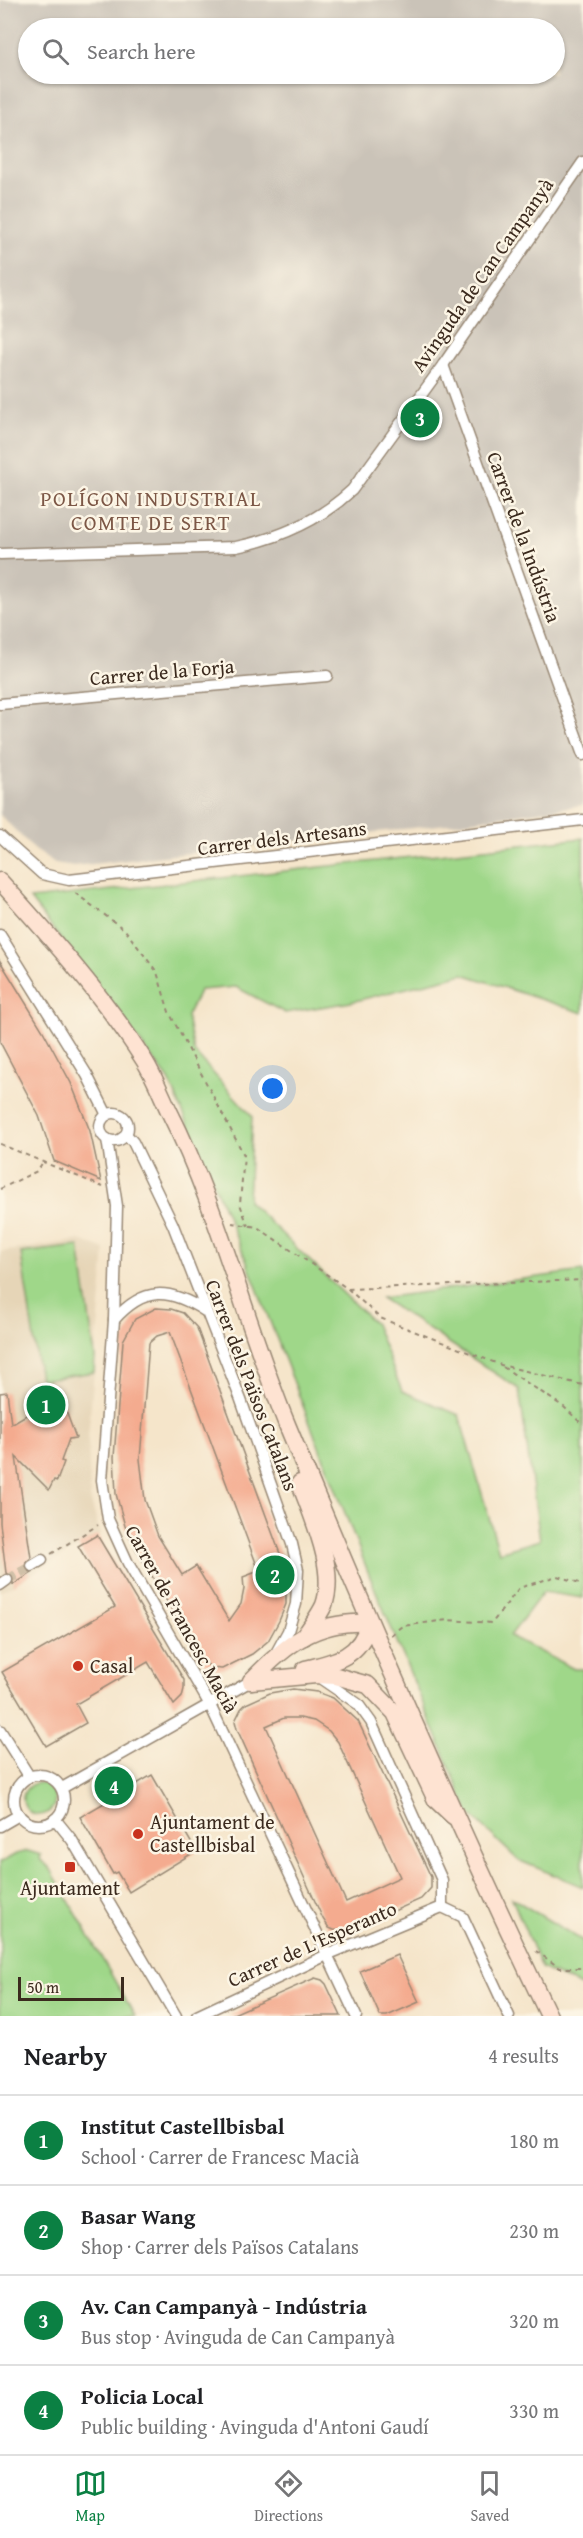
<!DOCTYPE html>
<html lang="en">
<head>
<meta charset="utf-8">
<style>
	body { margin:0; font-family:"Gentium Book Plus",serif; background:#f2f2f2; color:#202124 }
	.scale { position:absolute; left:18px; bottom:15px; width:106px; box-sizing:border-box; padding-left:6px; border:3px solid #3b2a1e; border-top:0; font-size:16px; line-height:21px; white-space:nowrap; color:#3b2a1e; -webkit-text-stroke:4px #fcf5e5; paint-order:stroke }
	.you { position:absolute; left:273px; top:1089px; width:21px; height:21px; margin:-15px; border:4px solid #fff; border-radius:50%; background:#1a73e8; box-shadow:0 0 0 9px #1a73e833 }
	.badge { display:grid; place-items:center; width:39px; height:39px; border-radius:50%; background:#0b8043; color:#fff; font-size:20px; font-weight:700 }
	.pin { position:absolute; translate:-50% -50%; border:3px solid #fff; box-shadow:0 2px 6px #0006 }
	.list { margin:0; padding:0; list-style:none }
	h2 { display:flex; justify-content:space-between; align-items:center; height:78px; margin:0; padding:0 24px; font-size:26px }
	h2 small { font-size:20px; font-weight:400; color:#757577 }
	.list li { display:grid; grid-template-columns:39px 1fr auto; gap:18px; align-items:center; box-sizing:border-box; height:90px; padding:0 24px; border-top:2px solid #e0e0e0 }
	.list b { display:block; font-size:22px; white-space:nowrap }
	.list p { margin:0; font-size:20px; white-space:nowrap; color:#757577 }
	.list em { font-size:20px; font-style:normal; color:#757577 }
	.icon { flex:none; width:33px; height:33px; fill:none; stroke:currentColor; stroke-width:2; stroke-linecap:round; stroke-linejoin:round }
	.map { position:relative; flex:none; width:583px; height:2016px; overflow:hidden }
	.search { position:absolute; background:#fff; box-shadow:0 2px 4px #0004; left:18px; right:18px; top:18px; height:66px; display:flex; align-items:center; gap:15px; box-sizing:border-box; padding:0 21px; border-radius:33px; color:#757577; font-size:22px }
	.sheet { height:438px; background:#fff }
	nav { display:flex; justify-content:space-around; align-items:center; box-sizing:border-box; height:84px; border-top:2px solid #e0e0e0; background:#fff; font-size:16px; color:#757577 }
	nav a { display:grid; justify-items:center; gap:3px }
	nav .on { color:#0b8043 }
	.map>svg:first-child { display:block }
	.built { fill:#e6d5b7 }
	.industrial { fill:#cac3b8; fill-rule:evenodd }
	.green { fill:#9fd789; stroke:#6d8054; stroke-width:1.5 }
	.building { fill:#f4ab8f; fill-rule:evenodd }
	.lines { fill:none; stroke-linecap:round; stroke-linejoin:round }
	.street-tunnel { stroke:#d0c0a8; stroke-width:10; stroke-dasharray:10 5; stroke-linecap:butt }
	.street-casing { stroke:#988874; stroke-width:13 }
	.secondary-casing { stroke:#988874; stroke-width:19 }
	.path { stroke:#988874; stroke-width:2; stroke-dasharray:4.5 4.5; stroke-linecap:butt }
	.street { stroke:#fff; stroke-width:10 }
	.secondary { stroke:#fee3d2; stroke-width:16 }
	.poi-dot { fill:#c8321e; stroke:#fcf5e5; stroke-width:2 }
	.labels { text-anchor:middle; stroke-width:5; stroke-linejoin:round; paint-order:stroke }
	.street-label { font-size:20px; fill:#3b2a1e; stroke:#fcf5e5 }
	.poi-label { font-size:20px; fill:#3b2a1e; stroke:#fcf5e5; text-anchor:start }
	.neighbourhood-label { font-size:21px; letter-spacing:1.5px; fill:#7c5746; stroke:#fcf5e5 }
</style>
</head>
<body>
<div class="map">
<svg width="583" height="2016" viewBox="0 0 583 2016">
	<rect width="100%" height="100%" fill="#fcf5e5"/>
	<filter id="ink" filterUnits="userSpaceOnUse"><feTurbulence type="fractalNoise" baseFrequency=".0167" numOctaves="2"/><feDisplacementMap in="SourceGraphic" scale="12" xChannelSelector="R" yChannelSelector="G"/><feConvolveMatrix kernelMatrix="1 2 1 2 8 2 1 2 1" color-interpolation-filters="sRGB"/></filter>
	<filter id="wash" filterUnits="userSpaceOnUse"><feTurbulence type="fractalNoise" baseFrequency=".008" numOctaves="4" result="noise"/><feDisplacementMap in="SourceGraphic" scale="24" xChannelSelector="R" yChannelSelector="G"/><feGaussianBlur stdDeviation="1.35" result="paint"/><feColorMatrix in="noise" values="0 0 0 0 0 0 0 0 0 0 0 0 0 0 0 0 0 1.4 0 .05"/><feComposite in="paint" operator="in"/></filter>
	<g filter="url(#wash)">
		<rect width="100%" height="100%" fill="#f5e5ca"/>
		<polygon class="built" points="80,1240 105,1250 88,1437 90,1497 100,1535 0,1592 0,1252"/>
		<path class="industrial" d="M0,0H583V805L448,824L74,866L55,863L35,850L0,815ZM28,28H554V74H28Z"/>
		<g class="green">
			<polygon points="583,838 583,1013 463,974 351,1002 285,1013 236,987 200,990 187,1016 194,1052 252,1116 248,1201 375,1324 402,1391 459,1415 499,1552 540,1540 519,1389 381,1298 583,1271 583,1598 543,1592 510,1636 574,1669 583,1669 583,1887 518,1860 469,1813 372,1582 244,1255 169,1080 30,899"/>
			<polygon points="79,1246 95,1357 94,1372 40,1380 21,1253"/>
			<circle cx="39" cy="1799" r="16"/>
			<polygon points="28,1851 41,1855 40,1859 50,1868 135,2016 0,2016 0,1863 16,1854"/>
			<polygon points="512,1898 583,1941 583,1987 541,1968"/>
		</g>
		<g id="blocks">
			<g class="building">
				<polygon points="0,961 43,1031 71,1083 90,1131 101,1181 54,1161 39,1116 0,1042"/>
				<path d="M156,1308L171,1309L183,1313L197,1328L286,1570V1604L279,1621L268,1641L252,1654L222,1669L211,1668L199,1656L136,1549L125,1526L116,1494L114,1457L123,1341L135,1319ZM170,1332L259,1571L243,1577L244,1589L241,1604L229,1621L196,1566L182,1575L158,1536L145,1500L140,1459L149,1343L157,1336Z"/>
				<polygon points="7,1392 11,1424 60,1395 76,1438 69,1439 61,1461 64,1462 57,1481 54,1480 49,1490 16,1457 31,1558 26,1562 25,1567 28,1572 32,1573 13,1585 13,1576 6,1573 0,1523 0,1393"/>
				<polygon points="97,1535 184,1680 184,1689 182,1697 174,1705 148,1662 76,1704 86,1723 46,1746 2,1672 115,1607 78,1546"/>
				<path d="M293,1689L317,1692L333,1698L358,1721L431,1877V1888L421,1899L349,1931L334,1930L329,1928L323,1919L237,1729L235,1721L241,1709L246,1704L270,1693ZM284,1718H300L314,1721L329,1731L338,1742L400,1877L346,1902L266,1726Z"/>
				<polygon points="152,1775 196,1851 129,1892 117,1872 113,1874 80,1817"/>
				<polygon points="397,1955 419,2002 387,2016 380,2016 360,1971"/>
				<polygon points="315,1978 322,1980 326,1984 341,2016 229,2016"/>
			</g>
		</g>
	</g>
	<g filter="url(#ink)">
		<use href="#blocks" fill-opacity="0" stroke="#988874" stroke-width="1.5"/>
		<g class="lines">
			<polyline class="street-tunnel" points="7,1580 32,1566"/>
			<defs>
				<g id="street">
					<polyline points="443,365 583,755"/>
					<path d="M0,554L236,547C280,538 319,521 352,490L443,365L583,162"/>
					<polyline points="0,704 327,676"/>
					<polyline points="0,836 42,874 69,880 583,820"/>
					<polyline points="0,935 87,1075 107,1115"/>
					<circle cx="114" cy="1127" r="14"/>
					<polyline points="126,1134 133,1142 173,1225 241,1400 292,1544 298,1570 296,1604 288,1631 276,1653"/>
					<polyline points="107,1139 117,1206 114,1320 102,1480 108,1519 128,1563 210,1705 356,2016"/>
					<path d="M114,1320C144,1286 169,1288 205,1311"/>
					<polyline points="32,1566 42,1560"/>
					<polyline points="0,1585 7,1580"/>
					<polyline points="317,1676 358,1704 371,1722 442,1880 442,1907"/>
					<polyline points="0,1730 29,1776"/>
					<circle cx="39" cy="1800" r="25"/>
					<polyline points="62,1788 251,1681"/>
					<polyline points="55,1819 72,1840 176,2016"/>
					<polyline points="0,1826 19,1815"/>
					<polyline points="442,1907 463,1917 509,2016"/>
					<polyline points="197,2016 329,1954 442,1907"/>
				</g>
				<g id="secondary">
					<path d="M0,881C51,938 103,995 144,1060C154,1076 161,1094 169,1111C220,1212 245,1323 288,1427C370,1626 456,1822 549,2016"/>
					<path d="M300,1483C312,1517 337,1569 324,1605C319,1616 310,1627 304,1637"/>
					<path d="M305,1669C335,1662 360,1657 369,1623"/>
					<polyline points="251,1681 316,1675 336,1676 368,1685 395,1713 436,1800 453,1816"/>
					<path d="M251,1681C286,1644 316,1620 369,1623"/>
				</g>
			</defs>
			<use href="#street" class="street-casing"/>
			<use href="#secondary" class="secondary-casing"/>
			<g class="path">
				<polyline points="75,893 125,930 157,972 169,1012 244,1155 240,1204 248,1226"/>
				<polyline points="0,1144 103,1187"/>
				<polyline points="0,1189 37,1171 43,1162"/>
				<polyline points="232,1223 257,1227 348,1289 380,1318 501,1365 583,1385"/>
				<polyline points="348,1289 583,1280"/>
				<polyline points="503,1367 564,1407 583,1425"/>
				<polyline points="51,1554 98,1525"/>
				<polyline points="391,1635 402,1626 447,1620 492,1623 519,1588 557,1576 583,1584"/>
				<polyline points="536,1951 560,1968 583,1968"/>
			</g>
			<use href="#street" class="street"/>
			<use href="#secondary" class="secondary"/>
		</g>
	</g>
	<g class="poi-dot">
		<circle cx="78" cy="1666" r="6"/>
		<circle cx="138" cy="1834" r="6"/>
		<rect x="64" y="1861" width="12" height="12" rx="3"/>
	</g>
	<g class="labels">
		<g class="street-label">
			<text transform="translate(482 275) rotate(-55)" y="7">Avinguda de Can Campanyà</text>
			<text transform="translate(524 537) rotate(70)" y="7">Carrer de la Indústria</text>
			<text transform="translate(162 672) rotate(-5)" y="7">Carrer de la Forja</text>
			<text transform="translate(282 838) rotate(-7)" y="7">Carrer dels Artesans</text>
			<text transform="translate(252 1385) rotate(69)" y="7">Carrer dels Països Catalans</text>
			<text transform="translate(182 1619) rotate(61)" y="7">Carrer de Francesc Macià</text>
			<text transform="translate(312 1944) rotate(-24)" y="7">Carrer de L'Esperanto</text>
		</g>
		<g class="poi-label">
			<text x="90" y="1673">Casal</text>
			<text x="150" y="1829">Ajuntament de<tspan x="150" dy="23">Castellbisbal</tspan></text>
			<text x="70" y="1895" text-anchor="middle">Ajuntament</text>
		</g>
		<g class="neighbourhood-label">
			<text x="151" y="506">POLÍGON INDUSTRIAL<tspan x="151" dy="24">COMTE DE SERT</tspan></text>
		</g>
	</g>
</svg>
<div class="scale">50 m</div>
<div class="you"></div>
<div class="pin badge" style="left:46px;top:1405px">1</div>
<div class="pin badge" style="left:275px;top:1575px">2</div>
<div class="pin badge" style="left:420px;top:418px">3</div>
<div class="pin badge" style="left:114px;top:1786px">4</div>
<div class="search"><svg class="icon" aria-label="search" viewBox="0 0 24 24"><circle cx="10" cy="10" r="6"/><path d="M15 15l6 6"/></svg>Search here</div>
</div>
<section class="sheet">
<h2>Nearby<small>4 results</small></h2>
<ul class="list">
<li><span class="badge">1</span><div><b>Institut Castellbisbal</b><p>School · Carrer de Francesc Macià</p></div><em>180 m</em></li>
<li><span class="badge">2</span><div><b>Basar Wang</b><p>Shop · Carrer dels Països Catalans</p></div><em>230 m</em></li>
<li><span class="badge">3</span><div><b>Av. Can Campanyà - Indústria</b><p>Bus stop · Avinguda de Can Campanyà</p></div><em>320 m</em></li>
<li><span class="badge">4</span><div><b>Policia Local</b><p>Public building · Avinguda d'Antoni Gaudí</p></div><em>330 m</em></li>
</ul>
</section>
<nav>
<a class="on"><svg class="icon" aria-label="map" viewBox="0 0 24 24"><path d="M3 6l6-2 6 2 6-2v14l-6 2-6-2-6 2zM9 4v14M15 6v14"/></svg>Map</a>
<a><svg class="icon" aria-label="directions" viewBox="0 0 24 24"><path d="M12 3l9 9-9 9-9-9zM9 14v-3h6M13 9l2 2-2 2"/></svg>Directions</a>
<a><svg class="icon" aria-label="saved" viewBox="0 0 24 24"><path d="M7 4h10v16l-5-4-5 4z"/></svg>Saved</a>
</nav>
</body>
</html>
